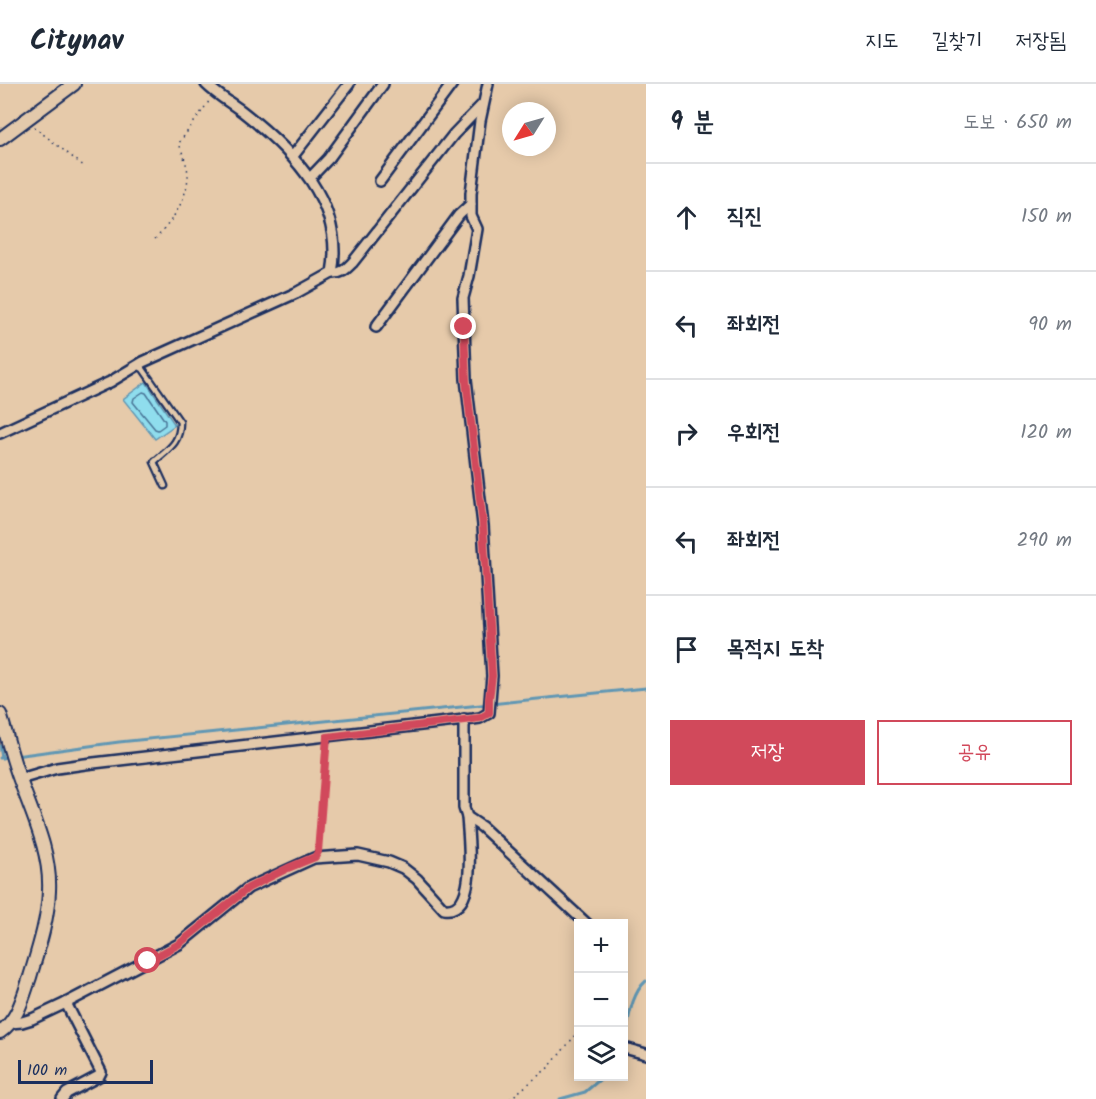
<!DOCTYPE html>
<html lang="ko">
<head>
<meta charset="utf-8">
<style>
	body { margin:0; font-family:Kalam,"Poor Story",sans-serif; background:#f2f2f3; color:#1f2937 }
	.controls { position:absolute; right:18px; bottom:18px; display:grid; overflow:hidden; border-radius:0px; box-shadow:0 3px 15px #0003 }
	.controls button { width:54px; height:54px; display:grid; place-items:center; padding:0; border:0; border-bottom:2px solid #e0e1e3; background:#fff; color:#1f2937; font:30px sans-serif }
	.compass { position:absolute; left:502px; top:18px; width:54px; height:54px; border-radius:50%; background:#fff; box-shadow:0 3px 15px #0003; rotate:233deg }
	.scale { position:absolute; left:18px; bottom:15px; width:135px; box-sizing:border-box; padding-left:6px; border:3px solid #1b2f5e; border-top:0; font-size:16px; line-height:21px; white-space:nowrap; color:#1b2f5e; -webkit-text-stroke:4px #e3c9ab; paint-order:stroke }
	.stop { position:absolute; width:18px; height:18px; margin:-14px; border:4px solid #d1495b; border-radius:50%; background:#fff }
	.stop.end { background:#d1495b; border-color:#fff; box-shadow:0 2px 6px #0008 }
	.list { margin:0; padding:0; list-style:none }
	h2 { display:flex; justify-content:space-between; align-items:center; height:78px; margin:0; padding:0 24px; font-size:26px }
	h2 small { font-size:20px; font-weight:400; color:#747a83 }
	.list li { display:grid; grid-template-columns:39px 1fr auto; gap:18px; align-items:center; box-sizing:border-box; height:108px; padding:0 24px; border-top:2px solid #e0e1e3 }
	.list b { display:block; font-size:22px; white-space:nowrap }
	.list em { font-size:20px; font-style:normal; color:#747a83 }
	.actions { display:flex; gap:12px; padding:18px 24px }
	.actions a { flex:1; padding:14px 0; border:2px solid #d1495b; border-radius:0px; text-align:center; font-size:21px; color:#d1495b }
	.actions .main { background:#d1495b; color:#fff }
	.icon { flex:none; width:33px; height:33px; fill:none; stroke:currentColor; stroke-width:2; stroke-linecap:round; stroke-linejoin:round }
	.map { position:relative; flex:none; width:646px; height:1015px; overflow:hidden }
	header { display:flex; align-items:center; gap:36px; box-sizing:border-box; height:84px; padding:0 30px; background:#fff; border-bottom:2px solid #e0e1e3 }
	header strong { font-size:28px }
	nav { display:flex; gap:33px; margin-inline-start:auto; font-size:21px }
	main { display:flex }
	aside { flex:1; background:#fff }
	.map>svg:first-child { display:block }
	.water { fill:#8fdded; stroke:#6197b4; stroke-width:1.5 }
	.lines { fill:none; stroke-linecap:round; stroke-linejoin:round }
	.shore { stroke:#497597; stroke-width:1.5 }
	.stream { stroke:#6197b4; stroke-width:3 }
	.service-casing { stroke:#1b2f5e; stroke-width:9 }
	.minor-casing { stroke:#1b2f5e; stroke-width:14 }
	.secondary-casing { stroke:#1b2f5e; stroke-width:16 }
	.path { stroke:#1b2f5e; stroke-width:1.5; stroke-dasharray:1.5 4.5; stroke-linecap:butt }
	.service { stroke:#e3c9ab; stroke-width:4.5 }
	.minor { stroke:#e3c9ab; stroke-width:9 }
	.secondary { stroke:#e3c9ab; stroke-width:12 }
	.route { stroke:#d1495b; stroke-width:8 }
</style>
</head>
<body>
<header>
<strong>Citynav</strong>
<nav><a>지도</a><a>길찾기</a><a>저장됨</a></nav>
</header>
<main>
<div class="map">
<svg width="646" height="1015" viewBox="0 0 646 1015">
	<rect width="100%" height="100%" fill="#e6caaa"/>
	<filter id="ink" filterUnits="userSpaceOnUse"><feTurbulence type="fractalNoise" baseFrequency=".0167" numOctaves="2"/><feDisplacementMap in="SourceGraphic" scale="12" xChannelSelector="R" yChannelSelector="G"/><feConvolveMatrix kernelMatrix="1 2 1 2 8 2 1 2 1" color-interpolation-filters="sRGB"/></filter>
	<g filter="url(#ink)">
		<polygon class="water" points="146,298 175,341 155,355 123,315"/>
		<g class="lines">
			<polygon class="shore" points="143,308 146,309 165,337 165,341 158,346 155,345 133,318 134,314"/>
			<g class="stream">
				<polyline points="0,662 2,674"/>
				<polyline points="15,672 119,658 646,604"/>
				<polyline points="0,674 9,673"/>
				<path d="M624,957C629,937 630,911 646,897"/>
				<polyline points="560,1015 585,1008 604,992"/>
			</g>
			<defs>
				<path id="service" d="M138,282L143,285L180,338C180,360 168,365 154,378L165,402"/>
				<g id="minor">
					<polyline points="293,72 349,0"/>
					<polyline points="310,94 329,74 383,0"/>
					<polyline points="380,97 452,0"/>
					<path d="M332,189C342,190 346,185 353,178L454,50L482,21"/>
					<polyline points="376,243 459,131 471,120"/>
					<path d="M0,349L110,298L143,278L296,209L332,189C345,120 293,67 243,28C231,19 217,11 206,0"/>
					<polyline points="464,635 464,724 467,733 482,743 587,840"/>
					<polyline points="20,695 57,684 85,680 473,635 480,634 489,629 492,592 483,441 466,295 463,214 469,192 477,145 471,132 471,109 480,37 488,0"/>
					<path d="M10,939L22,938L32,935L66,919L179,860L248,804L314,774L358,771L389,778L403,784L417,795L444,825C479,830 468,752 467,733"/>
					<polyline points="624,964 646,970"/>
					<polyline points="62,1015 67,1009 99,992 101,988 66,919"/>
				</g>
				<g id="secondary">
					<polyline points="0,55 74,0"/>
					<path d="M0,630C7,652 12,675 20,696C33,732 51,769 49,807C48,836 38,866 30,893C23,913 18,936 0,948"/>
				</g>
			</defs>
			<use href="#service" class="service-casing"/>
			<use href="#minor" class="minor-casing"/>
			<use href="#secondary" class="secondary-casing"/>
			<g class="path">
				<polyline points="34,43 85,83"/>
				<path d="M155,155C171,139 187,116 188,92C188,81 182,69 179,59L210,16"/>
				<polyline points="318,764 326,661"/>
				<polyline points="510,1015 549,983 578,948"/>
			</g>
			<use href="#service" class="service"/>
			<use href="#minor" class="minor"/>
			<use href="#secondary" class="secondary"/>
		</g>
	</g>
	<g class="lines" filter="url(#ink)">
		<polyline class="route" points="148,877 179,860 248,804 288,784 315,773 318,768 327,653 480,634 489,629 489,615 492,592 483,441 466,296 464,243"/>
	</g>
</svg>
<div class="controls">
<button>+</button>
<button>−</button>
<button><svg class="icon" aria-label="layers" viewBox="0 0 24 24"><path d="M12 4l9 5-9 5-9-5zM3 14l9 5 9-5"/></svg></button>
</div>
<svg class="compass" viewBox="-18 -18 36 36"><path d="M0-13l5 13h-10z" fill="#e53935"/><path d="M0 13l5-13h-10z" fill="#747a83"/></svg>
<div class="scale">100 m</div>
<div class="stop" style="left:148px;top:877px"></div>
<div class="stop end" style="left:464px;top:243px"></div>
</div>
<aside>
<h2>9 분<small>도보 · 650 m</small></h2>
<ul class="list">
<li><svg class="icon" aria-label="ahead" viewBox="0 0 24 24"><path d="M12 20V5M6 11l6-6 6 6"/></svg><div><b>직진</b></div><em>150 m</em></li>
<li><svg class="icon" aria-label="left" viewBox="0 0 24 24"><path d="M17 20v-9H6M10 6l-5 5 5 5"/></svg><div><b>좌회전</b></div><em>90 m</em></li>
<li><svg class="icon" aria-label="right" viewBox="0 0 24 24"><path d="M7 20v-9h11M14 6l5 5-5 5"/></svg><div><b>우회전</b></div><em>120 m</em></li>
<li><svg class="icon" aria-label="left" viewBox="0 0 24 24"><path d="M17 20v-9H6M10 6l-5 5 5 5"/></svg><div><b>좌회전</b></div><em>290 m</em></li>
<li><svg class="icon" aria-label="arrive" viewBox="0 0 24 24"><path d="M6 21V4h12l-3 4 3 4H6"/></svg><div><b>목적지 도착</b></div></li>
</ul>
<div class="actions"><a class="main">저장</a><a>공유</a></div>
</aside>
</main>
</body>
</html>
